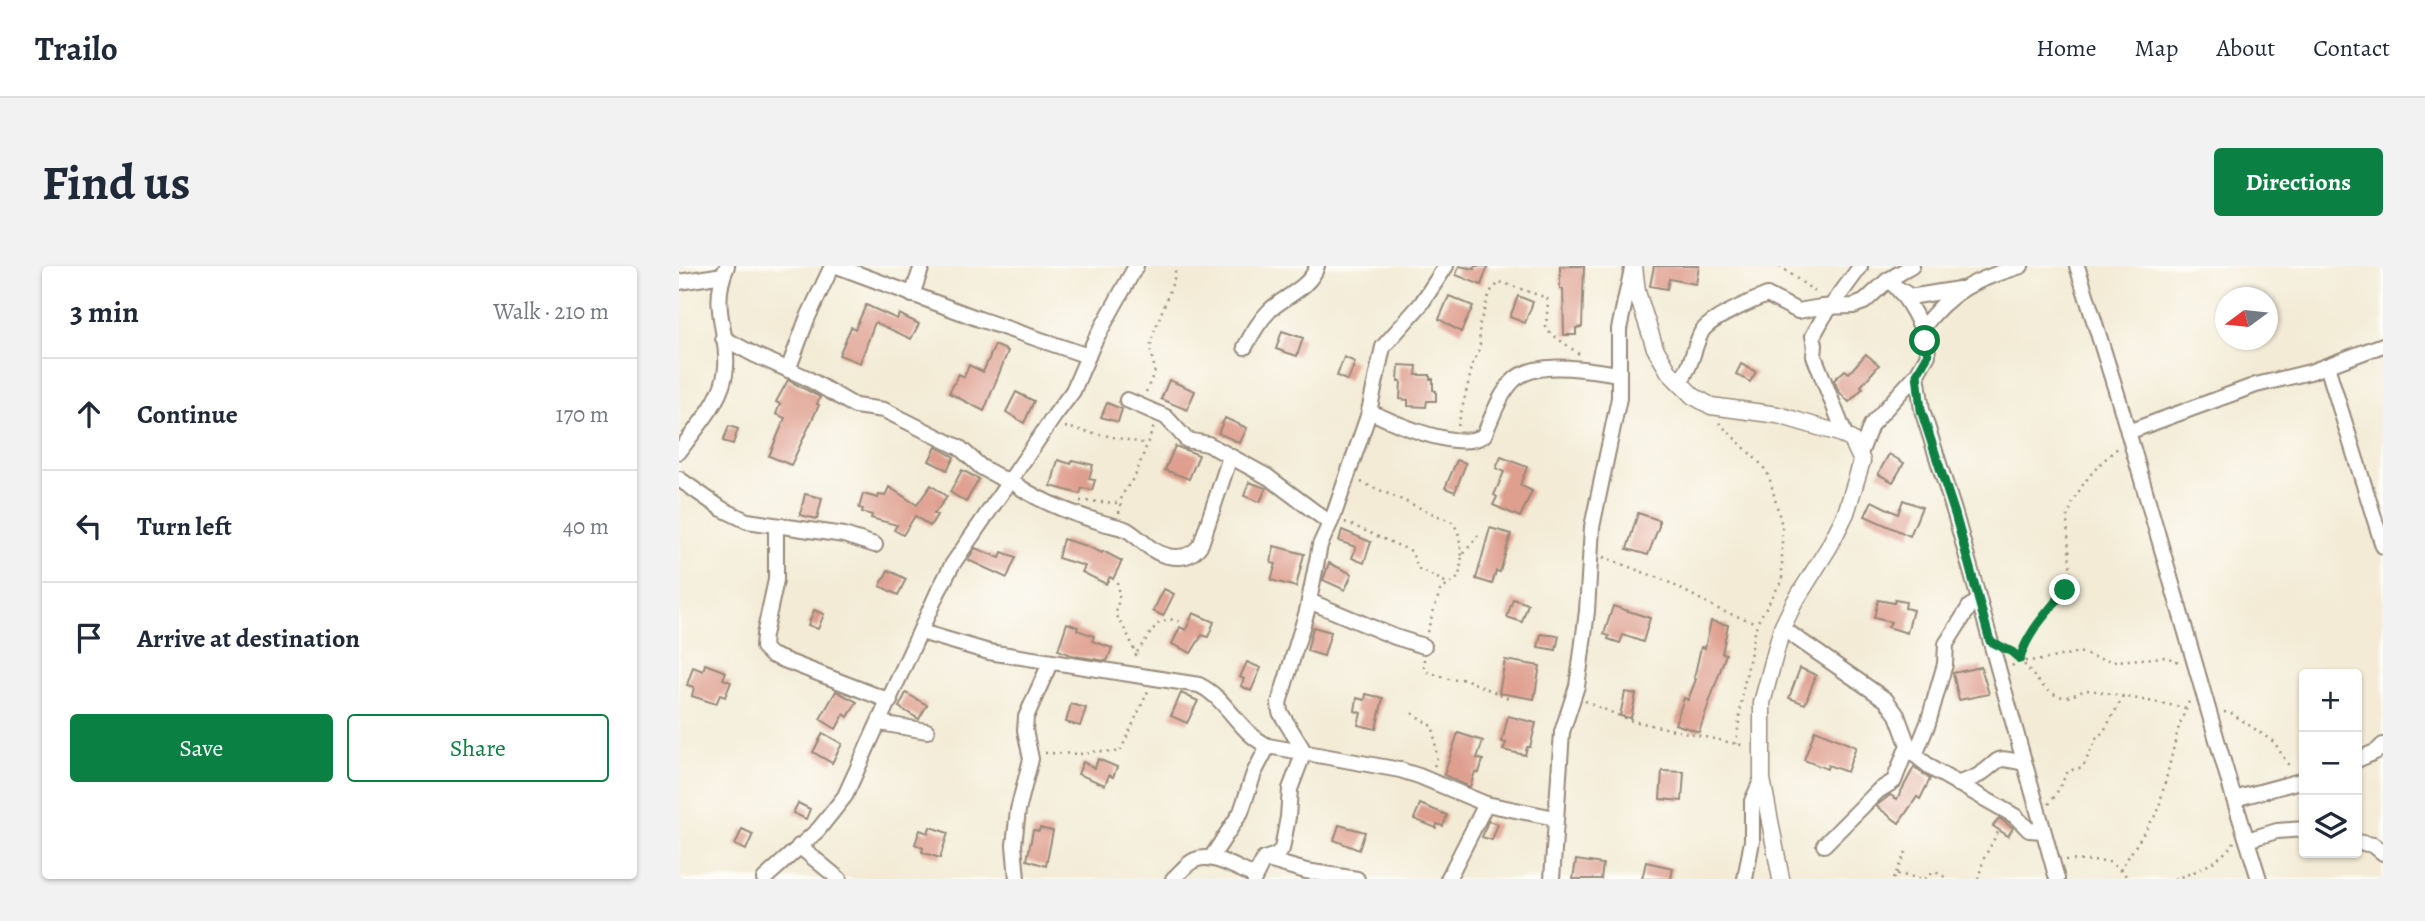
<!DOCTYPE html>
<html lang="en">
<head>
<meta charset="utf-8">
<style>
	body { margin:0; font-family:Alegreya,serif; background:#f2f2f3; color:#1f2937 }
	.controls { position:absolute; right:21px; bottom:21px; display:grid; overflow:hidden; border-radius:7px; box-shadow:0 2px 5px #0004 }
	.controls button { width:63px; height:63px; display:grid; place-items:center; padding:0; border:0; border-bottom:2px solid #e0e1e3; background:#fff; color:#1f2937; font:35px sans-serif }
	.compass { position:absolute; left:1536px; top:21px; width:63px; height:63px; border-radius:50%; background:#fff; box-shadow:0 2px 5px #0004; rotate:255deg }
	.stop { position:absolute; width:21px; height:21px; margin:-16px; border:5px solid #0b8043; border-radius:50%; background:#fff }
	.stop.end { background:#0b8043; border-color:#fff; box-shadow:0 2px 7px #0008 }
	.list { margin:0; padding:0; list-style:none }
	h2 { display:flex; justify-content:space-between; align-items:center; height:91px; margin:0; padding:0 28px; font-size:30px }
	h2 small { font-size:23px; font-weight:400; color:#747a83 }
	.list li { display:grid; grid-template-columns:46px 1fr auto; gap:21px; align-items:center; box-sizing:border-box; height:112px; padding:0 28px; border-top:2px solid #e0e1e3 }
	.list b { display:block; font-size:26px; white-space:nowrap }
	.list em { font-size:23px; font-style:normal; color:#747a83 }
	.actions { display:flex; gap:14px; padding:21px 28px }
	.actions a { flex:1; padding:16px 0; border:2px solid #0b8043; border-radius:7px; text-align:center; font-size:24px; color:#0b8043 }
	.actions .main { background:#0b8043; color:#fff }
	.icon { flex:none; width:38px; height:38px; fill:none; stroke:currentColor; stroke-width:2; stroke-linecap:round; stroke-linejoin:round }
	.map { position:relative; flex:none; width:1704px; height:613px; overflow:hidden; border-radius:7px }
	header { display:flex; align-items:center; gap:42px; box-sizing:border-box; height:98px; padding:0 35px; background:#fff; border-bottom:2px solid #e0e1e3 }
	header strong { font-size:33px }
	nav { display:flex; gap:38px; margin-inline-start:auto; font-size:24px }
	.intro { display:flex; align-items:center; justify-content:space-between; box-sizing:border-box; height:168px; padding:0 42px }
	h1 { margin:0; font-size:49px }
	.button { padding:18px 32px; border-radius:7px; background:#0b8043; color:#fff; font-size:24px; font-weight:700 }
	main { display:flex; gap:42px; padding:0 42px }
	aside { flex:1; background:#fff; border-radius:7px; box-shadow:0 2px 5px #0004 }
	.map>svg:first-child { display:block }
	.building { fill:#df9f8f }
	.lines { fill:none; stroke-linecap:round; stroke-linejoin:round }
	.minor-casing { stroke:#978a7a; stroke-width:18 }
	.tertiary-casing { stroke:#978a7a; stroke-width:19 }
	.path { stroke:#978a7a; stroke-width:2.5; stroke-dasharray:2 5; stroke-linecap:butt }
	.minor { stroke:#fff; stroke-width:14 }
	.tertiary { stroke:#fff; stroke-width:16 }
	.route { stroke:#0b8043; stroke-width:9 }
</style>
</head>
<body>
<header>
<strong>Trailo</strong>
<nav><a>Home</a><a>Map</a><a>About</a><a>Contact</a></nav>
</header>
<div class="intro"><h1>Find us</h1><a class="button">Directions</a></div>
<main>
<aside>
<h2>3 min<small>Walk · 210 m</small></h2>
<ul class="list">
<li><svg class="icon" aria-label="ahead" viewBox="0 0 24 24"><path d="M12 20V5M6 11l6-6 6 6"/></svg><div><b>Continue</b></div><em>170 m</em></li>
<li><svg class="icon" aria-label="left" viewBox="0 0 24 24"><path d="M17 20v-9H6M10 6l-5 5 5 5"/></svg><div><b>Turn left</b></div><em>40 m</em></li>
<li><svg class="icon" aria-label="arrive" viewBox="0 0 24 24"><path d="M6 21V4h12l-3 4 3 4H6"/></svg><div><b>Arrive at destination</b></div></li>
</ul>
<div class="actions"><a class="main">Save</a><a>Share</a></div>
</aside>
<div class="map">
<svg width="1704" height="613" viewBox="0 0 1704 613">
	<rect width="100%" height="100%" fill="#fdfcf7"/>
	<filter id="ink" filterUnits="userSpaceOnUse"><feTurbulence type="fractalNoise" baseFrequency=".0143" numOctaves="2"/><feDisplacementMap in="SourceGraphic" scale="14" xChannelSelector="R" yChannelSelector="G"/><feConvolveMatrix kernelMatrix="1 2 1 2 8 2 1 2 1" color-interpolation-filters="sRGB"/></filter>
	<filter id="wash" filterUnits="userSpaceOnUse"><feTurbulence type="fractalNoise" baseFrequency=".00686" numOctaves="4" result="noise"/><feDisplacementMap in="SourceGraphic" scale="28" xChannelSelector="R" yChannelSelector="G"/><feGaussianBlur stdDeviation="1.57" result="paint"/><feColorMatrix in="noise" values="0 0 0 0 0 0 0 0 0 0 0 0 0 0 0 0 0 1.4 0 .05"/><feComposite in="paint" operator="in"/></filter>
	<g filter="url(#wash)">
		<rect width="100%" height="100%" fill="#f3ebd5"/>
		<g id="blocks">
			<g class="building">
				<polygon points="780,0 795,3 796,0 809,0 802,19 777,9"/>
				<polygon points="881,0 905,0 903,61 897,62 897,69 885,69 884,23 881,23"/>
				<polygon points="975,0 1020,0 1017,18 990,13 988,23 971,20"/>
				<polygon points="770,30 794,40 782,66 760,53"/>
				<polygon points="839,30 854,36 846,57 831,51"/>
				<polygon points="187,39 218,53 220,48 240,58 232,73 196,56 181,97 160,89 172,61 176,63"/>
				<polygon points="603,65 624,72 618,90 597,83"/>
				<polygon points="316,79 329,85 305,145 270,127 280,108 285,111 290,99 304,106"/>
				<polygon points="1187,88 1200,99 1182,120 1184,122 1170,136 1160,126 1155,114 1166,104 1170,107"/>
				<polygon points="665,91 676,96 669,115 658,110"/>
				<polygon points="1062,98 1077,106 1071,116 1057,108"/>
				<polygon points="720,99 738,100 737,109 751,109 751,113 754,113 754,124 757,125 757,135 748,135 747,141 729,140 729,134 721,133 722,115 719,115"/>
				<polygon points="109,114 141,131 138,138 140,139 112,199 90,190 106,152 97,148 101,138 97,136 98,134"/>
				<polygon points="490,114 516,125 508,144 482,133"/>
				<polygon points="337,126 355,135 345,157 327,146"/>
				<polygon points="428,137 443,143 439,156 422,151"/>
				<polygon points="546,152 568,162 561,177 539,167"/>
				<polygon points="50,160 59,163 54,178 44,175"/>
				<polygon points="496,180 520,189 510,213 486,204"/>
				<polygon points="257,181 275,191 268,204 250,195"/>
				<polygon points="1210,188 1225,197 1214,216 1199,208"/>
				<polygon points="822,191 848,201 841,219 853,225 841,251 814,239 818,231 815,229 825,206 817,202"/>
				<polygon points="379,194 392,198 393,194 414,199 410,213 416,214 413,224 403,222 401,228 372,220"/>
				<polygon points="778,194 787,197 776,226 766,222"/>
				<polygon points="283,204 300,213 287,236 271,226"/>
				<polygon points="570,216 587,222 581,236 565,230"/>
				<polygon points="252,219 268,231 255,248 258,249 251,260 236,250 224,269 215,264 218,259 192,252 193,249 183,246 184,243 180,242 184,228 199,232 200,229 206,230 210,221 238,239"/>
				<polygon points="126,228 143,232 138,253 121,249"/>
				<polygon points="1224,234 1243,241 1231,270 1186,250 1193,235 1219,248"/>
				<polygon points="959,247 980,254 980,260 969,289 948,283"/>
				<polygon points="811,262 832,268 821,306 817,305 813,318 797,313"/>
				<polygon points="663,264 692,276 685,297 673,292 677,281 660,275"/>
				<polygon points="384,273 408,280 423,287 424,285 443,295 434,313 431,311 427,318 403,306 406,300 379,292"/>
				<polygon points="595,280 625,288 617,321 592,314 597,298 592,297"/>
				<polygon points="296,282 321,292 323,286 337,291 328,312 289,294"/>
				<polygon points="650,297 673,308 666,324 644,314"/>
				<polygon points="209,304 227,313 219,329 201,320"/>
				<polygon points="485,323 495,328 484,350 474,345"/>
				<polygon points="834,333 849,338 843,356 828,351"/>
				<polygon points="1199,334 1215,337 1216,334 1227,336 1226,342 1234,344 1228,367 1209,361 1212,356 1195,352"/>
				<polygon points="934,340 971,352 964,376 944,369 941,377 929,373 930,370 925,368"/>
				<polygon points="135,344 145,348 139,363 129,359"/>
				<polygon points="514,347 535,356 529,371 523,369 512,387 493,378 501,361 507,364"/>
				<polygon points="1032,355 1049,359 1043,387 1047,388 1020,466 996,458 1005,432 1009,434 1017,413 1015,412 1022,381 1026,382"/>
				<polygon points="388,357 399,361 398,364 415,370 413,375 433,382 428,395 395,390 379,384"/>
				<polygon points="634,361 652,366 645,390 628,385"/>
				<polygon points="862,368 880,370 877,384 859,381"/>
				<polygon points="826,394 861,400 855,433 820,427"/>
				<polygon points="568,396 582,402 572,425 562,420 565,413 561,411"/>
				<polygon points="26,398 47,406 44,413 52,416 46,431 41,429 37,438 13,430 15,421 8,419 14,401 24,405"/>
				<polygon points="1302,401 1310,428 1280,434 1274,407"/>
				<polygon points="1121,402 1137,409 1126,438 1110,432"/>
				<polygon points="157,425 178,436 169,451 165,448 157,463 141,453"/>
				<polygon points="946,426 957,428 952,452 941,450"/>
				<polygon points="227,427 248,439 240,453 220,441"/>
				<polygon points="502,427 519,435 508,457 492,450"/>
				<polygon points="687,428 704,432 697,463 679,459 682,447 676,445 678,432 686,434"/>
				<polygon points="392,438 407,442 401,460 387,456"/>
				<polygon points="829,450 857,457 851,481 848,481 846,489 824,484 827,477 823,476"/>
				<polygon points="1136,464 1177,481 1168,506 1149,499 1148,503 1125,494"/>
				<polygon points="144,467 163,478 153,497 134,486"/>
				<polygon points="779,467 804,475 798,492 804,494 800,507 796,506 791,521 765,509"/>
				<polygon points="419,493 438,501 434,511 430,509 426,519 399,508 404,496 416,502"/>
				<polygon points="1235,501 1251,513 1241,533 1238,531 1220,557 1197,540 1211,529 1218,533"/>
				<polygon points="983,505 1005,506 1003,535 981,533"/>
				<polygon points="119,537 131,543 127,553 114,547"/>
				<polygon points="741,538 768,549 764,560 758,558 757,562 735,553"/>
				<polygon points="1320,552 1334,562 1329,570 1314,560"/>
				<polygon points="809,555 819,558 813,574 803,571"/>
				<polygon points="660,559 686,566 680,584 655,574"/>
				<polygon points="251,561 269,567 261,592 243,586 244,582 236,578 241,564 249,567"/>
				<polygon points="361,562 374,565 367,600 348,594 354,564 360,565"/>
				<polygon points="63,563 74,568 67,584 56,579"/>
				<polygon points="897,594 924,598 922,613 894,613"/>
				<polygon points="967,596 994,602 992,613 963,613"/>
			</g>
		</g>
	</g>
	<g filter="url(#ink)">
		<use href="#blocks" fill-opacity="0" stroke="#978a7a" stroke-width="2"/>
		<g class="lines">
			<defs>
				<g id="minor">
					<polyline points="158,0 300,53 409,90"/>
					<polyline points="1398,0 1439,131 1555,533 1580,613"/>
					<polyline points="0,16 44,9"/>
					<polyline points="1220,23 1231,30 1237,30 1280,23"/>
					<polyline points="233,29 243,0"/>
					<path d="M1242,64C1272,23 1295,15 1342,0"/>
					<polyline points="44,72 76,89 126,111 176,140 205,144 281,182 302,201 331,217"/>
					<path d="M566,81C573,68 580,55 591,44C606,30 631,22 638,0"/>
					<polyline points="1648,100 1704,280"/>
					<polyline points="109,104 128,53 153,0"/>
					<polyline points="1238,108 1243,144 1276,248 1378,613"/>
					<path d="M1000,117C1014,98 1013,86 1022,67C1029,53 1073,35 1088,29L1119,45L1142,41L1174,40L1185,36L1209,14L1233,0"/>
					<polyline points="448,134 487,151 508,174 529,178 589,211 651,257"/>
					<path d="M690,145C715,157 781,187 805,169C813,152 820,130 833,116C855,92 912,104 940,108"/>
					<polyline points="1449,166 1577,119 1631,106 1704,79"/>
					<polyline points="1167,171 1135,90 1136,79 1134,70 1145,50 1181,1"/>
					<path d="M0,186C18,160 44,135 47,102C50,63 30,42 48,0"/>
					<path d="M1181,188L1192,159L1238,108L1249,89C1248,66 1227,27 1209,14"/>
					<polyline points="0,213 43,243 68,255 165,269 196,279"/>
					<path d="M332,215C357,234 391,247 421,256C430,259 440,260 448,264C462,272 472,287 489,290C503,293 514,290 522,278L551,191"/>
					<polyline points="97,261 97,314 85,369 84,381 92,389 211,435"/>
					<polyline points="630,335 716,371 745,380"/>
					<polyline points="1103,362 1207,434 1218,449 1229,479 1236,489 1255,504 1336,550 1350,564 1364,565"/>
					<path d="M242,366L310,386L520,419C549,433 558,465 589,480L721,504L740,510L807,538L876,552"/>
					<polyline points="201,457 248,465"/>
					<polyline points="626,487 601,446 600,437 628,345 641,279 654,251 689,150 704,81 742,38 767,0"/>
					<polyline points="1236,489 1249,457 1266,398 1267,378 1291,340 1300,335"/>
					<polyline points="1678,494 1698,485 1704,479"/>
					<path d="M1278,518C1285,515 1293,513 1300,509C1324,494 1312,489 1345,497"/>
					<polyline points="1555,533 1625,514"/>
					<polyline points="1568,574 1598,565 1625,563"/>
					<polyline points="1678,576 1694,579 1704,587"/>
					<polyline points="1145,579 1199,525 1215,515 1229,479"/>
					<polyline points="120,580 160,613"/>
					<polyline points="532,592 562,546 575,507 589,480"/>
					<polyline points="585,593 627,605 678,613"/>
					<polyline points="85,613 139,564 166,530 258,328 273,299 376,149 394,125 415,76 457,0"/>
					<polyline points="338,613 335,579 339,544 352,493 346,464 347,451 371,397"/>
					<path d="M494,613C501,607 508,597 516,594C534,586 560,604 576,610"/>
					<polyline points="575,613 585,593 597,589 603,583 609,551 611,523 625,486"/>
					<polyline points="769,613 807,538"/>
					<polyline points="873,613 883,466 898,420 901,400 908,345 913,261 940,132 940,63 953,3"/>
					<polyline points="1066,613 1073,575 1073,535 1083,513"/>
				</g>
				<polyline id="tertiary" points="955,0 958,26 976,82 990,106 1014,130 1032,140 1099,149 1160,167 1173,174 1183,195 1167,247 1150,281 1115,337 1103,362 1083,437 1083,513 1102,613"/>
			</defs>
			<use href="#minor" class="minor-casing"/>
			<use href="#tertiary" class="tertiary-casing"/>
			<g class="path">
				<polyline points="1100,0 1138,27"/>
				<polyline points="467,126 476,104 471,83 474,69 495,13 497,0"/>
				<polyline points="1040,157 1083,199 1090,210 1103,260 1103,314 1078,357 1065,419 1057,478"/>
				<polyline points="779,160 794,97 801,82 800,60 811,26 821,16 868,32 869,35 867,61 871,67 900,88"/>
				<polyline points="386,161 468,178"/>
				<polyline points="682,216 773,256 779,265 783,290"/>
				<polyline points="401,235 439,237"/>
				<polyline points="440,247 443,229 457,208 475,160"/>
				<polyline points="666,256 732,285 740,303 770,318"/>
				<polyline points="924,291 987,315 1043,345 1078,357"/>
				<polyline points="438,316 440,331 437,348 451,373 459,394"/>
				<polyline points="748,366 761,325 780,311 783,290 800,268"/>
				<path d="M1330,384C1349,396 1360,427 1384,431C1393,432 1401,424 1411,424L1507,442"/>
				<polyline points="458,386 478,358 491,353 502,356"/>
				<polyline points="745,393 745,402 749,406 773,414 786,413 831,433"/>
				<polyline points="1346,395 1363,394 1400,386 1420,393 1438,395 1487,391 1502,397"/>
				<path d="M1333,400L1341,393L1345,379L1386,324L1392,313L1388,254C1395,225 1416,200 1439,182"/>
				<polyline points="906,435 950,454 1067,480"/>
				<polyline points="1545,446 1552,447 1595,476 1612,503"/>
				<polyline points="733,447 754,461 758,491 755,501"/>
				<polyline points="366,487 407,488 417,485 441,486 469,425"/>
				<polyline points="1370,538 1376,530 1389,505 1404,501 1417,473 1425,465 1444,431"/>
				<polyline points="1387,594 1431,596 1451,613"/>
				<polyline points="1441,604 1479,545 1500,460 1511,433"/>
				<polyline points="1218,608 1244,613 1256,606 1270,613"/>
				<polyline points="1214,613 1228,584"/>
				<polyline points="1299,613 1305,592 1319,566"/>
				<path d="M1495,613C1518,606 1541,596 1555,576"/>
			</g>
			<use href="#minor" class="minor"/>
			<use href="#tertiary" class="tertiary"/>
		</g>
	</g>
	<g class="lines" filter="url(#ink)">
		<path class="route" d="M1246,75L1249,89L1238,108L1242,144L1276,248L1311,375L1333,386L1341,393C1348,366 1370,345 1386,324"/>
	</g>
</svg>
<div class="controls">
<button>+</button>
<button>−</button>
<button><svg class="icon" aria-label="layers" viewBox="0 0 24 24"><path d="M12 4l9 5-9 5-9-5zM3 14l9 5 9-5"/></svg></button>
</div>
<svg class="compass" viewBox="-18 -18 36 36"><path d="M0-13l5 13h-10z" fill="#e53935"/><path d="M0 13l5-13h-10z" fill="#747a83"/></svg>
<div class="stop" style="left:1246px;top:75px"></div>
<div class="stop end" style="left:1386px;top:324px"></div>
</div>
</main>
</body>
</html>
